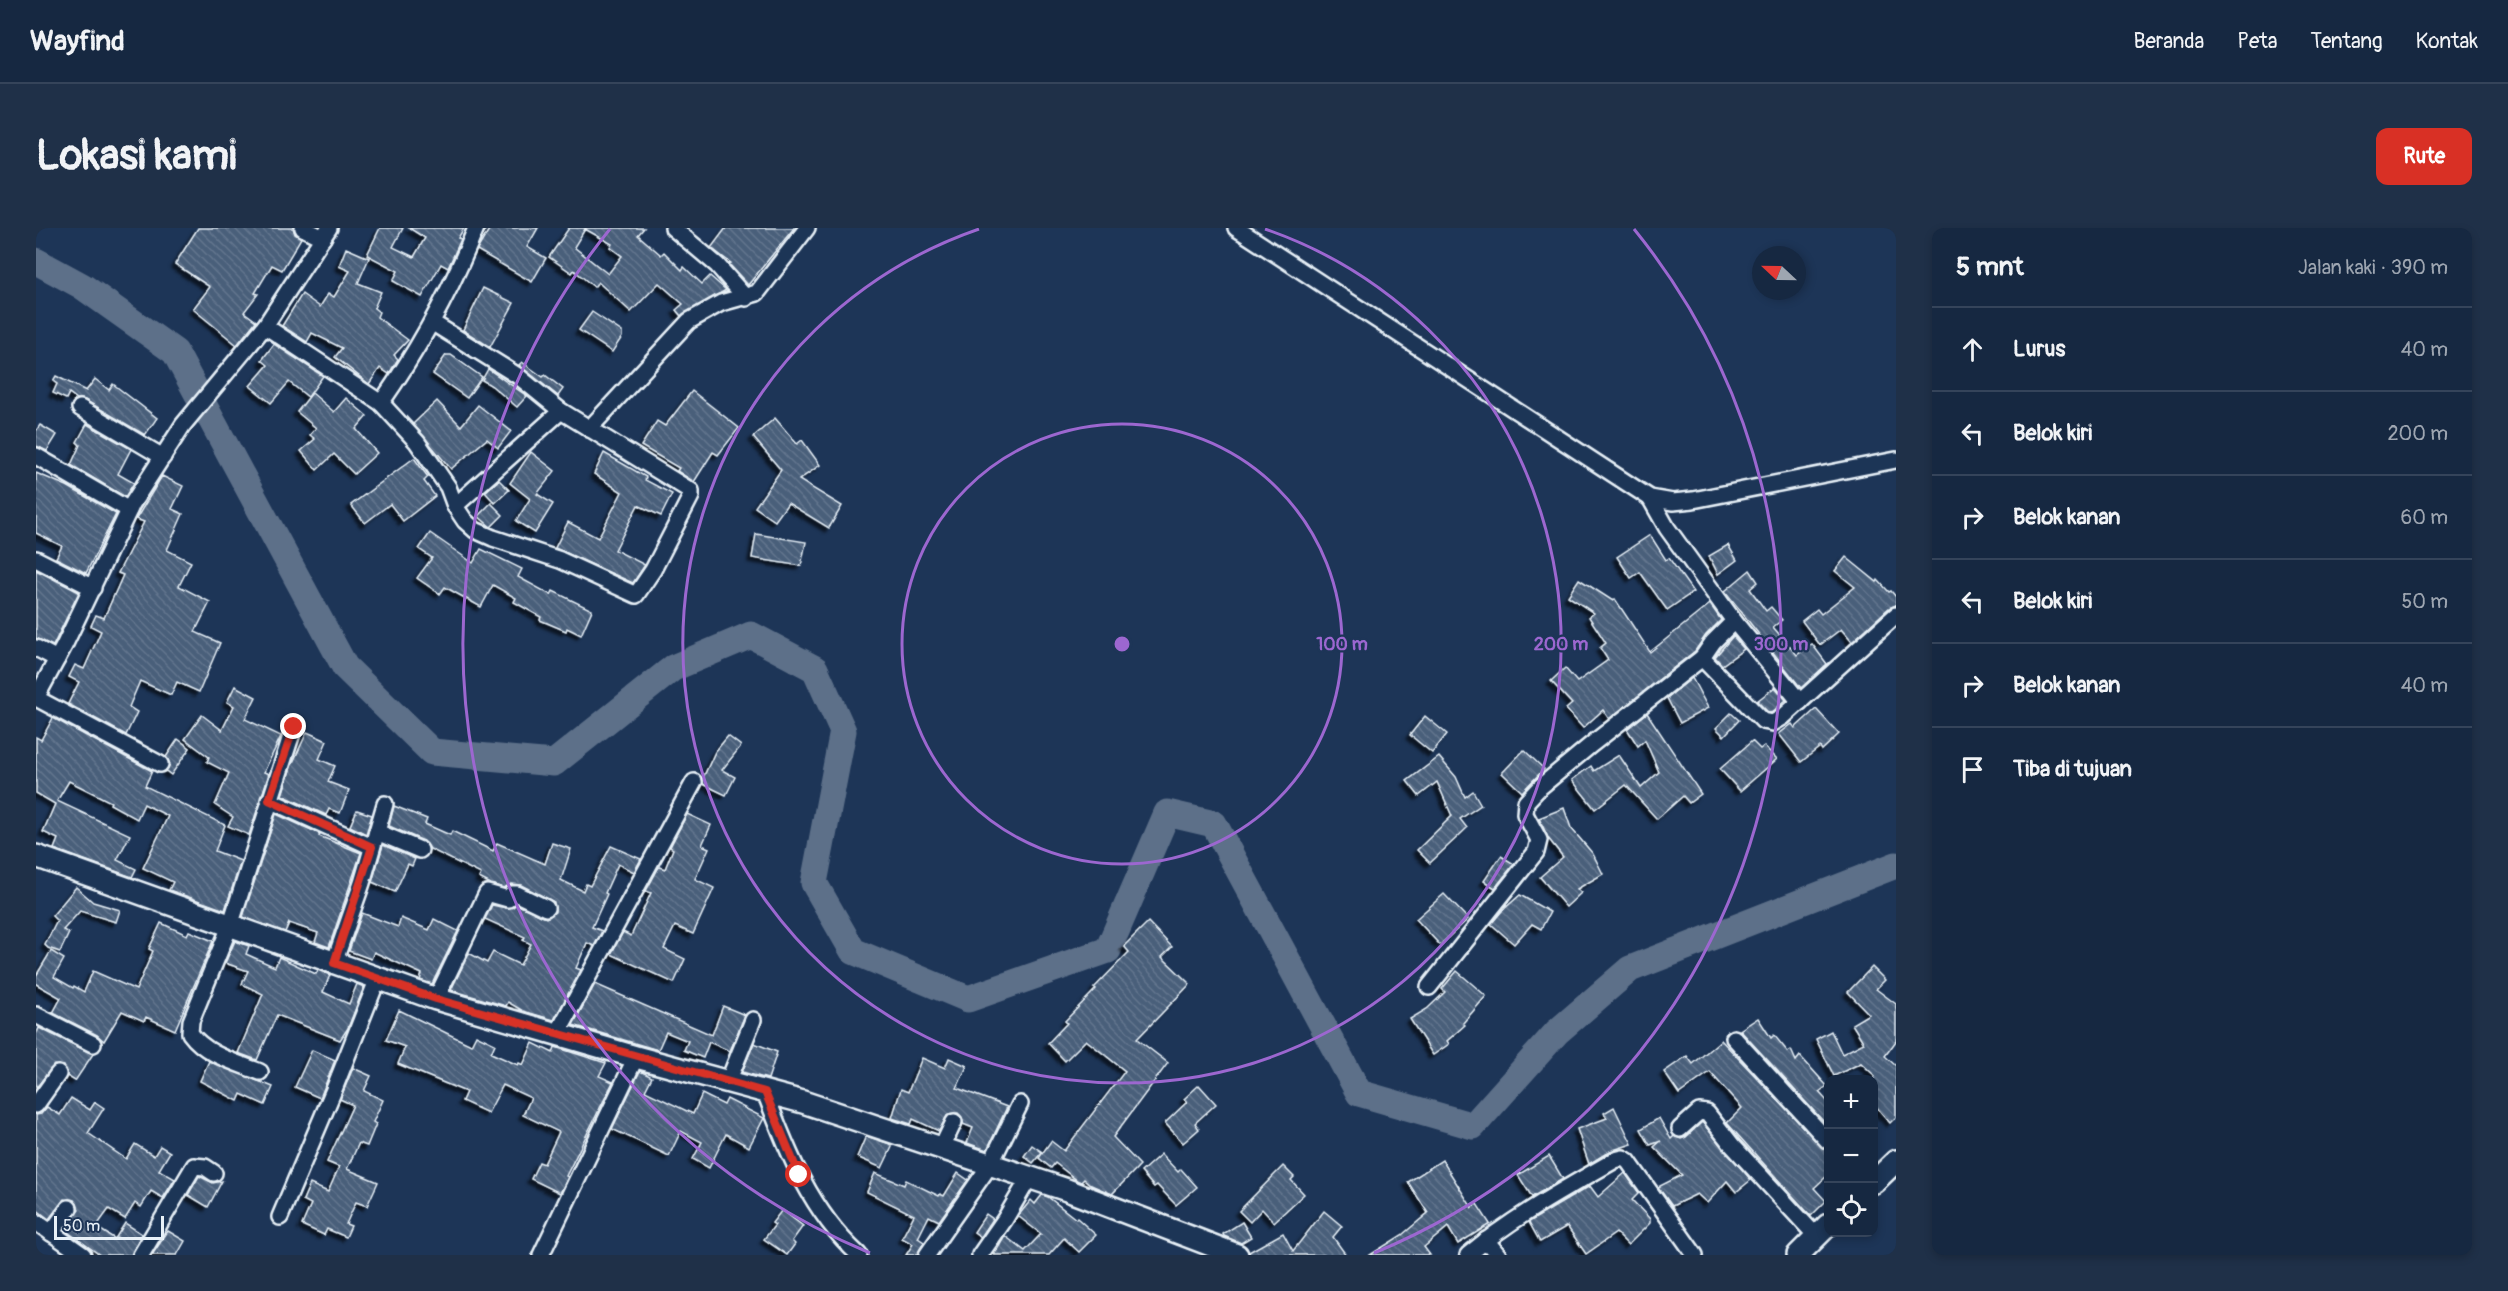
<!DOCTYPE html>
<html lang="id">
<head>
<meta charset="utf-8">
<style>
	body { margin:0; font-family:Pangolin,sans-serif; background:#1f3048; color:#f1f3f6 }
	.controls { position:absolute; right:18px; bottom:18px; display:grid; overflow:hidden; border-radius:12px; box-shadow:0 3px 9px #0003 }
	.controls button { width:54px; height:54px; display:grid; place-items:center; padding:0; border:0; border-bottom:2px solid #35445a; background:#162841; color:#f1f3f6; font:30px sans-serif }
	.compass { position:absolute; left:1716px; top:18px; width:54px; height:54px; border-radius:50%; background:#162841; box-shadow:0 3px 9px #0003; rotate:292deg }
	.scale { position:absolute; left:18px; bottom:15px; width:110px; box-sizing:border-box; padding-left:6px; border:3px solid #e8f1f8; border-top:0; font-size:16px; line-height:21px; white-space:nowrap; color:#e8f1f8; -webkit-text-stroke:4px #1d3557; paint-order:stroke }
	.stop { position:absolute; width:18px; height:18px; margin:-14px; border:4px solid #d93025; border-radius:50%; background:#fff }
	.stop.end { background:#d93025; border-color:#fff; box-shadow:0 2px 6px #0008 }
	.list { margin:0; padding:0; list-style:none }
	h2 { display:flex; justify-content:space-between; align-items:center; height:78px; margin:0; padding:0 24px; font-size:26px }
	h2 small { font-size:20px; font-weight:400; color:#9ea6b1 }
	.list li { display:grid; grid-template-columns:39px 1fr auto; gap:18px; align-items:center; box-sizing:border-box; height:84px; padding:0 24px; border-top:2px solid #35445a }
	.list b { display:block; font-size:22px; white-space:nowrap }
	.list em { font-size:20px; font-style:normal; color:#9ea6b1 }
	.icon { flex:none; width:33px; height:33px; fill:none; stroke:currentColor; stroke-width:2; stroke-linecap:round; stroke-linejoin:round }
	.map { position:relative; flex:none; width:1860px; height:1027px; overflow:hidden; border-radius:12px }
	header { display:flex; align-items:center; gap:36px; box-sizing:border-box; height:84px; padding:0 30px; background:#162841; border-bottom:2px solid #35445a }
	header strong { font-size:28px }
	nav { display:flex; gap:33px; margin-inline-start:auto; font-size:21px }
	.intro { display:flex; align-items:center; justify-content:space-between; box-sizing:border-box; height:144px; padding:0 36px }
	h1 { margin:0; font-size:42px }
	.button { padding:15px 27px; border-radius:12px; background:#d93025; color:#fff; font-size:21px; font-weight:700 }
	main { display:flex; gap:36px; padding:0 36px }
	aside { flex:1; background:#162841; border-radius:12px; box-shadow:0 3px 9px #0003 }
	.map>svg:first-child { display:block }
	.lines { fill:none; stroke-linecap:round; stroke-linejoin:round }
	.river { stroke:#5d7089; stroke-width:27 }
	.building { fill:url(#building-back-hatch); stroke:#e8f1f8; stroke-width:1.5; fill-rule:evenodd; filter:url(#shadow) }
	.street-casing { stroke:#e8f1f8; stroke-width:20 }
	.secondary-casing { stroke:#e8f1f8; stroke-width:26 }
	.street { stroke:#1d3557; stroke-width:15 }
	.secondary { stroke:#1d3557; stroke-width:21 }
	.route { stroke:#d93025; stroke-width:8 }
	.ring { fill:none; stroke:#9c67d0; stroke-width:3 }
	.centre { fill:#9c67d0; stroke:#1d3557; stroke-width:3 }
	.ring-label { font-size:18px; text-anchor:middle; font-weight:bold; fill:#9c67d0; stroke:#1d3557; stroke-width:4.5; stroke-linejoin:round; paint-order:stroke }
</style>
</head>
<body>
<header>
<strong>Wayfind</strong>
<nav><a>Beranda</a><a>Peta</a><a>Tentang</a><a>Kontak</a></nav>
</header>
<div class="intro"><h1>Lokasi kami</h1><a class="button">Rute</a></div>
<main>
<div class="map">
<svg width="1860" height="1027" viewBox="0 0 1860 1027">
	<defs>
		<pattern id="building-back-hatch" width="6" height="6" patternUnits="userSpaceOnUse" patternTransform="scale(1.5)"><rect width="6" height="6" fill="#495e7a"/><path d="M-1 5l2 2M0 0l6 6M5-1l2 2" fill="none" stroke="#63768e"/></pattern>
		<filter id="shadow"><feDropShadow dx="-4" dy="4" stdDeviation="1.5" flood-color="#0009"/></filter>
	</defs>
	<rect width="100%" height="100%" fill="#1d3557"/>
	<filter id="ink" filterUnits="userSpaceOnUse"><feTurbulence type="fractalNoise" baseFrequency=".0167" numOctaves="2"/><feDisplacementMap in="SourceGraphic" scale="12" xChannelSelector="R" yChannelSelector="G"/><feConvolveMatrix kernelMatrix="1 2 1 2 8 2 1 2 1" color-interpolation-filters="sRGB"/></filter>
	<g filter="url(#ink)">
		<g class="lines">
			<polyline class="river" points="0,33 46,58 139,124 309,439 396,524 518,535 637,440 715,407 779,441 807,503 778,655 817,723 932,771 1072,722 1131,585 1178,596 1323,865 1437,898 1521,804 1594,741 1860,637"/>
		</g>
		<g class="building">
			<polygon points="162,0 257,0 259,6 265,10 246,42 236,37 219,65 222,66 208,84 220,93 201,117 157,81 174,59 139,36"/>
			<polygon points="344,0 367,0 357,19 378,29 389,10 373,0 428,0 422,10 425,11 412,40 405,36 386,69 357,53 362,43 331,27"/>
			<polygon points="454,0 502,0 491,19 510,30 496,54 441,22"/>
			<path d="M533,0H608L602,7L625,27L628,24L646,42L648,39L666,56L674,48L690,62L645,88L640,82L647,76L623,55L595,84L562,54L558,59L538,42L536,45L513,29ZM549,1L576,16L574,19L586,28L572,46L538,19Z"/>
			<polygon points="690,0 758,0 712,57 693,36 695,35 675,20"/>
			<polygon points="310,20 333,30 322,55 345,64 338,80 343,84 341,89 372,112 358,127 362,131 353,146 344,140 333,156 299,129 306,120 276,105 271,114 246,98 266,66 284,79 292,66 298,69 314,43 303,38"/>
			<polygon points="447,60 478,75 454,119 427,102"/>
			<polygon points="556,84 586,104 586,109 576,124 543,102"/>
			<polygon points="238,116 287,148 272,169 253,154 235,175 214,158 232,137 226,132"/>
			<polygon points="410,127 415,127 446,149 431,170 397,146"/>
			<polygon points="486,134 507,149 509,147 527,161 522,168 483,137"/>
			<polygon points="452,141 491,168 481,179 456,158 446,152"/>
			<polygon points="20,148 50,163 59,151 73,162 77,156 121,190 109,207 49,172 41,171 33,165 30,171 17,165 21,156 17,153"/>
			<polygon points="656,163 703,200 682,227 677,224 658,254 641,243 643,240 605,218 621,193 629,198"/>
			<polygon points="276,165 298,184 310,170 331,188 320,201 341,225 318,246 298,226 281,242 265,223 279,211 274,207 280,200 261,184"/>
			<polygon points="401,173 425,198 442,177 475,203 462,220 451,211 415,241 377,196"/>
			<polygon points="739,190 761,216 766,212 784,237 763,252 806,278 793,300 752,275 739,293 719,279 745,242 717,209"/>
			<polygon points="51,196 95,221 82,246 98,255 89,269 35,237 44,217 41,214"/>
			<polygon points="4,197 21,207 11,223 0,218 0,203"/>
			<polygon points="495,224 519,243 501,266 517,276 499,305 480,293 494,271 474,255"/>
			<polygon points="568,225 610,249 609,252 636,266 625,288 602,277 579,322 609,337 597,355 519,320 532,294 562,310 586,264 558,246"/>
			<polygon points="378,230 392,249 388,253 399,268 367,293 354,276 329,295 315,277"/>
			<polygon points="0,245 31,258 80,286 50,345 20,330 26,318 0,305"/>
			<polygon points="126,248 147,258 136,281 147,286 131,322 155,334 143,358 174,374 159,404 184,415 163,464 141,454 135,467 104,453 93,479 101,484 90,507 32,476 43,454 33,449 39,437 48,441 65,403 55,398 60,387 68,390 87,347 82,345 108,294 100,291"/>
			<polygon points="463,252 473,262 459,275 449,264"/>
			<polygon points="455,275 467,287 455,299 442,288"/>
			<polygon points="394,305 437,335 445,321 486,341 482,349 515,367 517,363 556,382 545,407 531,400 530,403 504,392 505,389 478,374 480,370 457,357 445,379 409,359 404,366 381,350 396,330 383,321"/>
			<polygon points="720,306 770,314 765,338 716,330"/>
			<polygon points="1614,307 1630,332 1633,330 1657,364 1631,382 1604,344 1595,350 1581,329"/>
			<polygon points="1692,317 1701,332 1682,346 1673,328"/>
			<polygon points="1810,329 1841,354 1842,352 1853,364 1855,363 1860,369 1860,377 1853,380 1816,414 1805,401 1784,417 1766,393 1781,381 1785,386 1819,359 1799,343"/>
			<polygon points="0,342 43,364 17,418 0,410"/>
			<polygon points="1714,342 1722,354 1714,361 1730,383 1735,379 1746,392 1737,399 1761,427 1776,416 1791,436 1765,460 1689,363"/>
			<polygon points="1543,351 1577,373 1579,371 1614,424 1674,376 1685,392 1670,407 1659,423 1573,491 1567,482 1547,500 1530,481 1536,476 1515,453 1529,440 1541,454 1572,432 1564,420 1570,415 1553,389 1558,385 1532,368"/>
			<polygon points="1697,408 1708,421 1686,437 1679,429"/>
			<polygon points="1656,450 1672,480 1644,495 1631,470"/>
			<polygon points="199,458 220,469 209,491 245,508 228,544 233,546 213,607 192,598 197,589 179,577 193,545 171,534 173,529 149,511 166,487 186,502 198,478 191,474"/>
			<polygon points="1739,459 1750,472 1735,485 1732,484 1721,473"/>
			<polygon points="1780,481 1803,506 1786,522 1784,519 1765,534 1743,506 1756,496 1759,500"/>
			<polygon points="1611,485 1665,566 1653,575 1647,568 1621,591 1590,557 1559,581 1536,552 1555,538 1558,543 1583,527 1605,560 1623,544 1609,512 1602,518 1591,501"/>
			<polygon points="1695,485 1703,492 1688,508 1680,500"/>
			<polygon points="1389,488 1411,506 1396,525 1374,507"/>
			<polygon points="17,490 116,543 109,558 189,597 179,623 205,633 189,682 133,662 137,654 107,640 132,588 108,576 101,591 74,576 75,574 33,553 21,573 94,607 81,632 100,641 96,649 18,621 22,611 7,604 19,576 0,565 0,509 5,512"/>
			<polygon points="271,504 291,513 283,531 299,538 292,554 313,562 304,585 293,581 290,587 246,567 255,539"/>
			<polygon points="692,508 705,518 686,542 699,549 690,567 667,556 667,550 679,524"/>
			<polygon points="142,511 154,520 135,547 130,543 134,536 130,529"/>
			<polygon points="1716,513 1724,521 1728,518 1741,531 1704,563 1684,541"/>
			<polygon points="1488,522 1508,541 1486,564 1466,545"/>
			<polygon points="1403,529 1420,549 1429,569 1437,563 1445,577 1424,591 1431,600 1394,635 1381,622 1416,588 1401,554 1383,568 1371,553"/>
			<polygon points="358,578 391,591 389,596 414,607 416,603 457,623 461,615 509,636 516,615 535,621 525,652 547,663 550,656 554,658 575,618 605,631 598,644 582,636 569,665 571,666 556,699 566,703 558,718 551,715 540,740 545,742 518,792 487,783 472,774 470,778 415,762 433,725 451,735 457,724 484,737 495,716 487,712 489,709 449,691 456,677 470,680 480,676 510,690 519,684 518,674 485,657 476,656 468,660 455,656 443,650 445,646 394,621 388,613 353,598"/>
			<polygon points="1528,580 1535,600 1557,626 1567,646 1541,661 1545,665 1530,679 1504,649 1527,629 1512,610 1503,590"/>
			<polygon points="321,582 336,587 330,606 314,598"/>
			<polygon points="240,586 284,606 283,608 325,625 293,719 279,714 282,705 253,695 249,704 207,689"/>
			<polygon points="651,586 675,597 666,617 673,620 659,651 678,660 657,706 639,698 628,721 649,731 638,755 575,726 587,704 595,708 615,665 610,663 623,639 629,641 637,621 634,619"/>
			<polygon points="347,617 379,631 376,638 372,636 359,664 336,654"/>
			<polygon points="1465,628 1478,636 1459,660 1448,653"/>
			<polygon points="40,659 57,674 84,682 80,694 44,683 27,702 33,705 24,724 12,720 9,717 21,693 16,688"/>
			<polygon points="1408,666 1432,691 1404,717 1380,691"/>
			<polygon points="1484,667 1514,684 1505,701 1496,696 1478,716 1455,696 1466,683"/>
			<polygon points="326,685 362,699 365,690 393,702 398,691 422,703 396,756 384,752 386,746 338,724 335,731 313,723"/>
			<polygon points="1112,694 1136,719 1126,729 1154,756 1101,811 1132,835 1077,909 1104,937 1076,966 1055,957 1048,951 1045,954 1042,953 1019,935 1015,940 1003,930 1015,913 1028,923 1089,843 1050,812 1029,833 1012,815 1031,795 1029,793 1060,761 1058,760 1093,724 1088,718"/>
			<polygon points="125,695 151,707 153,703 177,713 139,802 110,789 108,793 86,783 68,813 61,807 17,785 25,770 0,756 0,748 15,723 28,731 18,749 37,760 38,758 48,764 57,743 100,762 117,723 113,721"/>
			<polygon points="199,713 213,718 210,726 239,739 243,729 280,746 282,742 294,747 287,764 313,776 321,756 328,759 312,800 304,812 241,787 221,832 202,825 227,766 206,756 212,743 189,735"/>
			<polygon points="1836,739 1849,752 1840,761 1860,776 1860,813 1849,828 1860,838 1860,889 1854,895 1838,876 1838,847 1825,835 1798,848 1780,811 1795,803 1806,826 1828,815 1816,796 1833,786 1812,764"/>
			<polygon points="1421,743 1450,768 1427,795 1429,797 1411,813 1413,816 1397,827 1374,791 1391,781 1409,764 1406,761"/>
			<polygon points="559,756 676,807 687,778 709,787 694,823 673,814 667,830 648,822 652,813 630,804 622,822 537,797"/>
			<polygon points="363,782 435,817 440,807 459,816 455,825 482,837 483,835 487,837 497,815 517,825 519,819 570,835 563,848 577,854 530,948 532,949 524,965 495,951 503,934 508,936 523,904 487,887 495,870 467,857 452,885 426,873 430,864 362,836 369,819 350,812"/>
			<polygon points="1722,790 1735,810 1738,807 1752,824 1755,822 1760,833 1764,828 1791,858 1783,864 1792,874 1792,890 1788,894 1704,802"/>
			<polygon points="3,800 57,826 39,853 31,848 28,838 18,837 0,860 0,807"/>
			<polygon points="1685,812 1792,925 1792,947 1778,960 1790,973 1775,988 1691,895 1706,880 1674,844 1643,866 1628,844 1651,828 1657,836"/>
			<polygon points="718,815 741,824 732,851 706,844"/>
			<polygon points="276,822 299,832 284,870 259,859"/>
			<polygon points="886,830 909,840 913,830 931,838 921,860 971,879 951,922 931,915 937,900 927,896 926,889 922,885 912,886 903,903 877,891 875,896 856,890 865,861 872,864"/>
			<polygon points="173,833 237,859 229,877 205,866 202,873 164,853"/>
			<polygon points="317,840 335,848 328,863 347,872 337,894 340,896 331,918 323,915 311,941 342,954 331,978 320,974 310,996 315,998 310,1009 291,1001 288,1007 266,997 275,976 267,972 274,956 292,964 303,939 291,934 317,877 304,871"/>
			<polygon points="604,843 616,849 609,863 657,886 666,866 688,877 691,871 728,890 713,919 690,906 673,940 657,931 666,914 645,903 633,928 576,901"/>
			<polygon points="1163,857 1180,876 1159,895 1163,901 1147,915 1129,895 1151,874 1148,871"/>
			<polygon points="35,870 54,882 59,874 68,880 52,905 90,931 99,916 118,928 124,918 134,924 123,942 139,951 127,970 115,963 105,979 99,975 89,991 73,981 60,999 79,1011 89,995 106,1006 95,1027 64,1027 29,1002 43,982 38,972 28,971 13,991 0,981 0,887 5,886 11,879 24,887"/>
			<polygon points="1578,879 1596,916 1574,923 1553,936 1541,901 1571,890 1568,885"/>
			<polygon points="1623,890 1635,911 1638,908 1645,911 1650,909 1666,894 1715,952 1700,964 1691,953 1671,975 1661,966 1636,978 1622,959 1646,947 1618,919 1625,913 1614,917 1605,901"/>
			<polygon points="830,908 857,917 846,940 821,929"/>
			<polygon points="996,917 1006,924 997,935 988,928"/>
			<polygon points="1125,926 1142,944 1145,941 1161,959 1140,977 1121,957 1118,959 1105,944"/>
			<polygon points="1513,928 1527,951 1496,969 1482,947"/>
			<polygon points="1406,932 1436,980 1441,976 1454,996 1422,1016 1412,999 1388,1019 1394,1027 1334,1027 1366,1007 1392,985 1372,954"/>
			<polygon points="1247,938 1258,949 1255,952 1268,966 1238,994 1226,981 1214,994 1203,983"/>
			<polygon points="839,945 868,957 870,952 903,968 904,966 908,968 922,945 932,952 903,993 893,988 882,1010 888,1014 881,1027 870,1027 877,1016 866,1010 878,987 831,964"/>
			<polygon points="1589,945 1603,965 1596,972 1614,991 1614,995 1592,1017 1580,1005 1550,1026 1531,998 1504,1014 1493,994 1554,958 1562,969"/>
			<polygon points="163,948 177,955 186,953 172,979 152,967"/>
			<polygon points="1006,967 1012,969 1040,991 1041,990 1060,1007 1043,1024 1028,1010 1013,1027 958,1027 969,1008 989,1023 1005,1006 982,988 995,972 999,976"/>
			<polygon points="746,982 767,998 756,1013 759,1016 751,1027 728,1011 739,997 736,995"/>
			<polygon points="1288,983 1306,998 1297,1009 1310,1027 1213,1027 1213,1024 1247,1005 1257,1023"/>
			<polygon points="950,986 957,991 945,1009 938,1004"/>
			<polygon points="1206,994 1215,1009 1205,1015 1188,1008 1187,1006"/>
			<polygon points="132,1003 149,1013 141,1027 116,1027"/>
		</g>
		<g class="lines">
			<defs>
				<g id="street">
					<polyline points="267,0 287,10"/>
					<polyline points="637,0 681,37 710,70"/>
					<polyline points="1200,0 1614,270 1637,274 1657,272 1860,232"/>
					<polyline points="229,98 345,175 381,214 412,259 419,278 429,293 439,302 457,310 524,332 600,367 617,342 655,268 655,263 525,183 482,148 397,95"/>
					<path d="M345,175C384,119 415,63 440,0"/>
					<polyline points="44,180 127,229"/>
					<polyline points="553,201 653,93 685,75 721,65 771,0"/>
					<polyline points="0,228 93,282"/>
					<polyline points="1614,270 1631,300 1698,393 1677,414 1666,430 1727,493 1737,495 1747,489 1860,387"/>
					<polyline points="419,278 525,183"/>
					<polyline points="0,331 57,360"/>
					<polyline points="1698,393 1764,474"/>
					<polyline points="0,420 21,431"/>
					<polyline points="0,470 28,418 96,276 147,197 229,98 293,0"/>
					<polyline points="0,470 124,536"/>
					<polyline points="233,572 336,619"/>
					<polyline points="341,604 384,622"/>
					<polyline points="298,735 326,655 349,576"/>
					<polyline points="1393,759 1500,624 1503,612 1489,586 1490,574 1503,560 1556,516 1666,430"/>
					<polyline points="400,771 451,665 472,671 476,666 481,666 510,680"/>
					<polyline points="0,787 57,816"/>
					<polyline points="521,806 658,554"/>
					<polyline points="1698,810 1792,913"/>
					<path d="M224,844C199,834 170,827 154,805L155,793L194,698L258,499"/>
					<polyline points="692,854 717,792"/>
					<path d="M729,864C751,923 775,984 823,1027"/>
					<polyline points="0,877 22,846"/>
					<polyline points="1644,901 1663,884 1671,885 1696,917 1781,1009"/>
					<polyline points="905,921 918,894"/>
					<polyline points="244,989 297,864 342,750"/>
					<polyline points="0,994 47,1027"/>
					<polyline points="15,1005 33,980"/>
					<polyline points="1450,1012 1462,1027"/>
					<polyline points="105,1027 158,938 169,939 178,945"/>
					<polyline points="505,1027 600,829"/>
					<polyline points="891,1027 954,937 984,876"/>
					<polyline points="944,1027 969,991 993,950"/>
					<path d="M1432,1027C1477,989 1529,961 1579,932L1587,930L1592,933L1659,1027"/>
				</g>
				<g id="secondary">
					<polyline points="0,628 400,771 600,829 767,874 1031,962 1201,1027"/>
					<polyline points="1838,954 1860,933"/>
					<polyline points="1762,1027 1792,997"/>
				</g>
			</defs>
			<use href="#street" class="street-casing"/>
			<use href="#secondary" class="secondary-casing"/>
			<use href="#street" class="street"/>
			<use href="#secondary" class="secondary"/>
		</g>
	</g>
	<g class="lines" filter="url(#ink)">
		<polyline class="route" points="258,499 233,572 336,619 298,735 400,771 729,864 763,947"/>
	</g>
	<g class="ring">
		<circle cx="1086" cy="416" r="220"/>
		<path d="M1229 1A439 439 0 1 1 943 1"/>
		<path d="M834 1025A659 659 0 0 1 574 1M1598 1A659 659 0 0 1 1338 1025"/>
	</g>
	<circle cx="1086" cy="416" r="9" class="centre"/>
	<g class="ring-label">
		<text x="1306" y="422">100 m</text>
		<text x="1525" y="422">200 m</text>
		<text x="1745" y="422">300 m</text>
	</g>
</svg>
<div class="controls">
<button>+</button>
<button>−</button>
<button><svg class="icon" aria-label="locate" viewBox="0 0 24 24"><circle cx="12" cy="12" r="6"/><path d="M12 2v4M12 18v4M2 12h4M18 12h4"/></svg></button>
</div>
<svg class="compass" viewBox="-18 -18 36 36"><path d="M0-13l5 13h-10z" fill="#e53935"/><path d="M0 13l5-13h-10z" fill="#9ea6b1"/></svg>
<div class="scale">50 m</div>
<div class="stop" style="left:763px;top:947px"></div>
<div class="stop end" style="left:258px;top:499px"></div>
</div>
<aside>
<h2>5 mnt<small>Jalan kaki · 390 m</small></h2>
<ul class="list">
<li><svg class="icon" aria-label="ahead" viewBox="0 0 24 24"><path d="M12 20V5M6 11l6-6 6 6"/></svg><div><b>Lurus</b></div><em>40 m</em></li>
<li><svg class="icon" aria-label="left" viewBox="0 0 24 24"><path d="M17 20v-9H6M10 6l-5 5 5 5"/></svg><div><b>Belok kiri</b></div><em>200 m</em></li>
<li><svg class="icon" aria-label="right" viewBox="0 0 24 24"><path d="M7 20v-9h11M14 6l5 5-5 5"/></svg><div><b>Belok kanan</b></div><em>60 m</em></li>
<li><svg class="icon" aria-label="left" viewBox="0 0 24 24"><path d="M17 20v-9H6M10 6l-5 5 5 5"/></svg><div><b>Belok kiri</b></div><em>50 m</em></li>
<li><svg class="icon" aria-label="right" viewBox="0 0 24 24"><path d="M7 20v-9h11M14 6l5 5-5 5"/></svg><div><b>Belok kanan</b></div><em>40 m</em></li>
<li><svg class="icon" aria-label="arrive" viewBox="0 0 24 24"><path d="M6 21V4h12l-3 4 3 4H6"/></svg><div><b>Tiba di tujuan</b></div></li>
</ul>
</aside>
</main>
</body>
</html>
